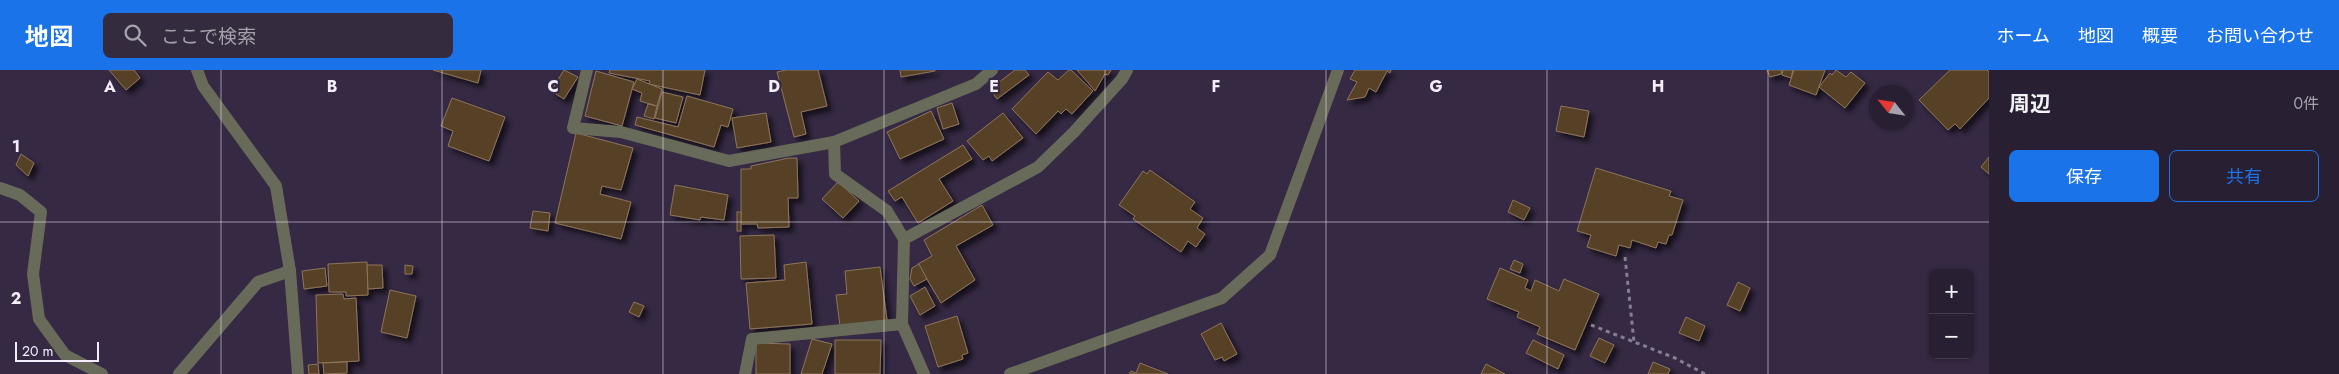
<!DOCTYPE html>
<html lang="ja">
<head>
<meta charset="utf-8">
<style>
	body { margin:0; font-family:Jost,"Noto Sans JP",sans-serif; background:#342c3e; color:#f1f3f6 }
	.controls { position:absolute; right:15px; bottom:15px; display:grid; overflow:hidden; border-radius:8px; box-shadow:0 1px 4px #0004 }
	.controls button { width:45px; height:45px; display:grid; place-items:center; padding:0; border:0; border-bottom:1px solid #443d4d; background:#281f32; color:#f1f3f6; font:25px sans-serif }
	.compass { position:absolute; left:1869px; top:15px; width:45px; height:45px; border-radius:50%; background:#281f32; box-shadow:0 1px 4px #0004; rotate:300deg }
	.scale { position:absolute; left:15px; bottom:12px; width:84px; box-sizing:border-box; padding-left:5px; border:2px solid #f4edfe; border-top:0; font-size:14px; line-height:18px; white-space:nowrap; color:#f4edfe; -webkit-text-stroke:4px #352943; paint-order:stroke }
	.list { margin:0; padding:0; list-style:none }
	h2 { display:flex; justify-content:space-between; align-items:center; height:65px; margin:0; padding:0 20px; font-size:21px }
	h2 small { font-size:16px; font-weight:400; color:#a5a2ac }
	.actions { display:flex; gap:10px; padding:15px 20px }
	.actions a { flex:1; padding:11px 0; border:1px solid #1a73e8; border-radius:8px; text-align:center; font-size:18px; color:#1a73e8 }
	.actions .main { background:#1a73e8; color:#fff }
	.icon { flex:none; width:28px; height:28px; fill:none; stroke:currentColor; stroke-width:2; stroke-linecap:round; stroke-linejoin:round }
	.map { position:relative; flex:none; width:1989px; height:304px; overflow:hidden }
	header { display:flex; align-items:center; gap:30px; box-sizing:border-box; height:70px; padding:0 25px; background:#1a73e8; color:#fff }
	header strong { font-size:24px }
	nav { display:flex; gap:28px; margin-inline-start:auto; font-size:18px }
	.search { width:350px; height:45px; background:#342c3e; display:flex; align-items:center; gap:12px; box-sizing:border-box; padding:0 18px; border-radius:8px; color:#a5a2ac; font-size:19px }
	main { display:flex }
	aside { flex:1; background:#281f32 }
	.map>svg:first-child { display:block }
	.building { fill:#574027; stroke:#8e755b; filter:url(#shadow) }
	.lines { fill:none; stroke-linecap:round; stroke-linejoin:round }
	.path { stroke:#887e94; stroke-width:3; stroke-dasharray:4 4; stroke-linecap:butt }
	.minor { stroke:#686b59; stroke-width:12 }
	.grid { fill:none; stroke:#f4edfe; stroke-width:1; stroke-opacity:0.55 }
	.grid-label { font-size:16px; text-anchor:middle; font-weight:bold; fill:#f4edfe; stroke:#352943; stroke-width:4.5; stroke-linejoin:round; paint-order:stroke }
</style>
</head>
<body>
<header>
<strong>地図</strong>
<div class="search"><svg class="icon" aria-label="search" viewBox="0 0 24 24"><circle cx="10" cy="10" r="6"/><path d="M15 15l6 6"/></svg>ここで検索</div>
<nav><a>ホーム</a><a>地図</a><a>概要</a><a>お問い合わせ</a></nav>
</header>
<main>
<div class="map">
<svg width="1989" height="304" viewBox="0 0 1989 304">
	<defs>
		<filter id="shadow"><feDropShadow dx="4.5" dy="4.5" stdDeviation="2.5" flood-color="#0009"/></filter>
	</defs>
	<rect width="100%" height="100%" fill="#352943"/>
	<g class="building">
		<polygon points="109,0 134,0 140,8 126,20"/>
		<polygon points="433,0 481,0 478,13"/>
		<polygon points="564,0 578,7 564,29 551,21"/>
		<polygon points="610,0 705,0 700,25 649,14 650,11 609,3"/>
		<polygon points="786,0 818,0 827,36 801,42 806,64 794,67 777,2"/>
		<polygon points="900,0 935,0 935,1 901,7"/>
		<polygon points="1015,0 1025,0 1029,5 997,29 990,19"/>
		<polygon points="1069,0 1071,0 1093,21 1072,44 1066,39 1061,44 1058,41 1036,64 1012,39 1048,2 1058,10"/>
		<polygon points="1077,0 1111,0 1108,5 1105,4 1095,21"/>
		<polygon points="1355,0 1391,0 1390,3 1387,1 1376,22 1369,18 1365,27 1347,30 1357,12 1350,9"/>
		<polygon points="1767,0 1782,0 1781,4 1770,7"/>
		<polygon points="1783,0 1793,0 1791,8 1782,5"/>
		<polygon points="1794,0 1825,0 1816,25 1789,15"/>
		<polygon points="1836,0 1846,7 1851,2 1865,13 1845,38 1819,17 1830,3 1832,5"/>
		<polygon points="1950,0 1987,0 1989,2 1989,28 1960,59 1955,54 1948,60 1919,30"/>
		<polygon points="596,1 634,12 622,56 585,46"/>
		<polygon points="637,9 662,19 657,36 640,31 642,23 632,19"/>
		<polygon points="662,22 683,27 676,53 655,48"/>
		<polygon points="687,26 733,39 728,57 721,55 714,77 635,55 637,47 678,57"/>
		<polygon points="452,28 505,47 489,91 448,76 453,61 441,56"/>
		<polygon points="952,33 959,54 943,59 937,38"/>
		<polygon points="648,34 657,36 654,49 644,46"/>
		<polygon points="1561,36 1589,41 1584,67 1556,61"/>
		<polygon points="931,41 944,69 900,89 887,62"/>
		<polygon points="766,43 771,72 737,78 732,48"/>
		<polygon points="1003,43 1023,68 992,91 989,86 983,90 967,71"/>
		<polygon points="576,63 633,78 621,120 602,116 600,124 631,132 621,169 555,153"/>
		<polygon points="963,75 972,89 939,109 953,131 918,153 902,127 895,131 888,121"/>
		<polygon points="21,84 34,93 28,106 16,95"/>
		<polygon points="1989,87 1989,104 1981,97"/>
		<polygon points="789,88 797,88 798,128 788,128 789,157 758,158 757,154 741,154 741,99 751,99 751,96"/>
		<polygon points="1596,98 1671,121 1669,126 1683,130 1672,165 1669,165 1666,174 1658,172 1656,178 1632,170 1630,178 1619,175 1616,186 1587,177 1591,165 1577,161"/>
		<polygon points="1150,100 1195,132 1190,139 1203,148 1197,158 1205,164 1196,177 1188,171 1181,182 1133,149 1135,146 1119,135 1143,101 1147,104"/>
		<polygon points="838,112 859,131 843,148 822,129"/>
		<polygon points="675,115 728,125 724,150 701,147 700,150 670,145"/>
		<polygon points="1513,130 1530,138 1524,150 1508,142"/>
		<polygon points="982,135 993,155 956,176 975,210 941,233 918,194 932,186 924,170"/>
		<polygon points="533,141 550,143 548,161 530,158"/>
		<rect x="737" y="142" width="4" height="19"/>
		<polygon points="774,165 776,208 741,209 740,166"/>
		<polygon points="1514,190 1523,194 1520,203 1510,199"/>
		<polygon points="367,192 368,225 346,226 346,222 329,222 328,194"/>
		<polygon points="806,192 812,254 750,259 746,213 785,210 784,195"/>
		<polygon points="919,194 927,209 914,216 910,209 912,198"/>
		<polygon points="367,195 382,195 383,218 368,219"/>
		<polygon points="405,195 413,196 412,204 405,204"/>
		<polygon points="880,197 887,250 840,256 836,225 847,224 845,201"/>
		<polygon points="325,198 327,216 304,219 302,201"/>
		<polygon points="1500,198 1528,210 1525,218 1531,221 1535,210 1559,221 1564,209 1599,224 1575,280 1537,264 1540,257 1517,247 1519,242 1487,229"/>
		<polygon points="1738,212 1750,218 1740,241 1727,235"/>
		<polygon points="925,217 935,236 920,245 910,226"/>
		<polygon points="390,220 416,226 407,268 381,262"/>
		<polygon points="343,224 344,229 356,228 359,291 318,293 316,225"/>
		<polygon points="634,232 644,236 639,247 629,242"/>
		<polygon points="957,246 968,283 962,285 963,289 938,297 925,256"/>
		<polygon points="1686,247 1705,256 1699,271 1679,263"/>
		<polygon points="1221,253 1237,284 1224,291 1222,287 1215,290 1201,264"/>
		<polygon points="1599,268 1614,275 1605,293 1590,286"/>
		<polygon points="812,269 832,274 822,304 801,304"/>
		<polygon points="835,270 881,270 880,304 835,304"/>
		<polygon points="1533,270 1564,285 1558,299 1526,283"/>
		<polygon points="756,273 790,274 790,304 756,304"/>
		<polygon points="347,292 347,303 324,304 323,293"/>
		<polygon points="1653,292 1670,299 1668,304 1648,304"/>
		<polygon points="1140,293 1168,304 1129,304 1131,301 1136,303"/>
		<polygon points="318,294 319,304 309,304 308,295"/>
		<polygon points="1486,294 1505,304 1481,304"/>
	</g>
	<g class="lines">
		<g class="path">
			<polyline points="1625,187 1634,272"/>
			<polyline points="1591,255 1675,288 1705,304"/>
		</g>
		<g class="minor">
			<polyline points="197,0 203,16 276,116 290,201 298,304"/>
			<polyline points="587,0 573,58 621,62 729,91 834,72 976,14 992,0"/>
			<polyline points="834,72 835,104 887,141 904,169 902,254 924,304"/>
			<polyline points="0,118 20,125 41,142 33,204 39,249 65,285 102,304"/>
			<polyline points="904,169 1038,97 1074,62 1122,9 1127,0"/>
			<polyline points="179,304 258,212 290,201"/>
			<polyline points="745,304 752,269 902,254"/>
			<polyline points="1010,304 1222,228 1270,185 1338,0"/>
		</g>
	</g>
	<path class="grid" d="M221,0V304M442,0V304M663,0V304M884,0V304M1105,0V304M1326,0V304M1547,0V304M1768,0V304M0,152H1989"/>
	<g class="grid-label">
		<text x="110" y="22">A</text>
		<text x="332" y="22">B</text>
		<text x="553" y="22">C</text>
		<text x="774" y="22">D</text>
		<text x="994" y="22">E</text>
		<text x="1216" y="22">F</text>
		<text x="1436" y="22">G</text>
		<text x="1658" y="22">H</text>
		<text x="16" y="82">1</text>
		<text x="16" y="234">2</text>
	</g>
</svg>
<div class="controls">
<button>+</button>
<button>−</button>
</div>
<svg class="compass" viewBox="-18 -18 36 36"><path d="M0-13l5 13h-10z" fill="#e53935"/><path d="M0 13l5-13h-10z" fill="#a5a2ac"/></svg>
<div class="scale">20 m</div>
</div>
<aside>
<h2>周辺<small>0件</small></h2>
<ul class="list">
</ul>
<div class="actions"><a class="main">保存</a><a>共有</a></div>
</aside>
</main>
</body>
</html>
